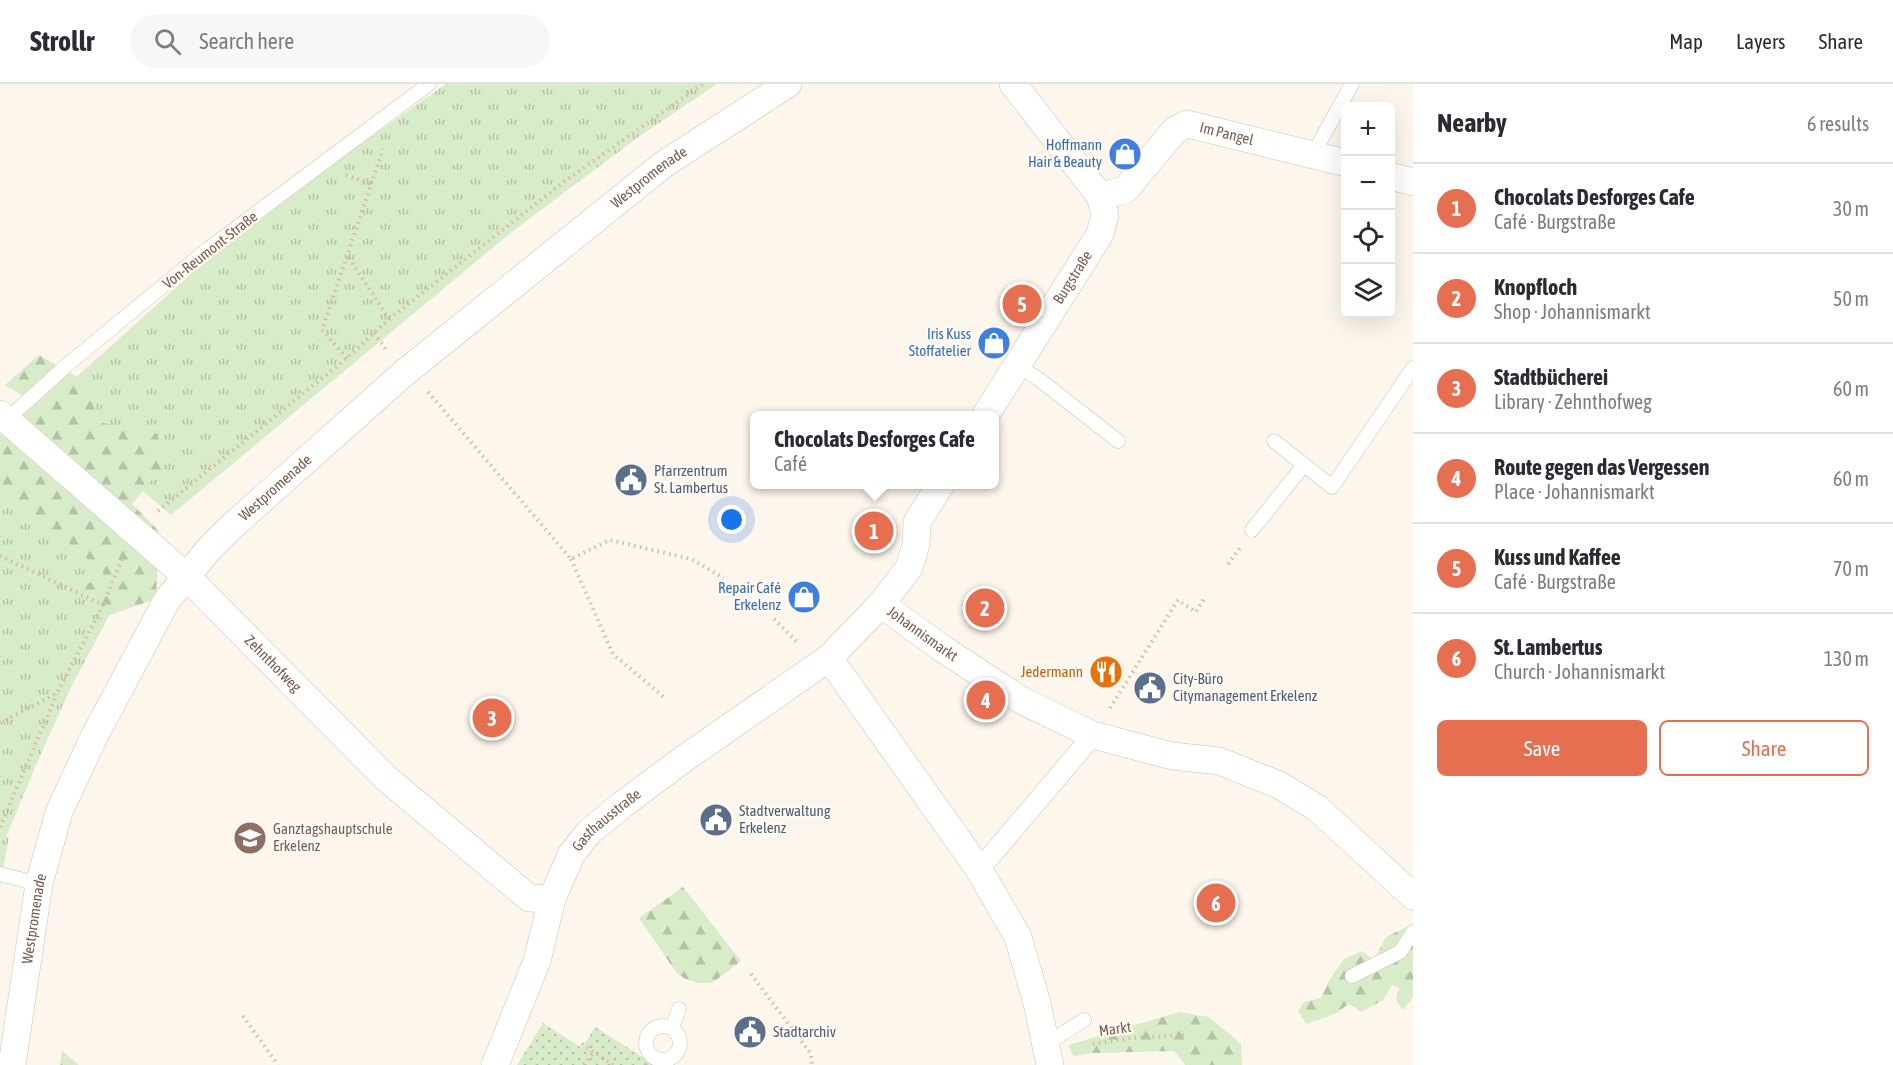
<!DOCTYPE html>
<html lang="en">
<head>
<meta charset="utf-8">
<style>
	body { margin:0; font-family:"Asap Condensed",sans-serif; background:#f7f7f7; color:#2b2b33 }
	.controls { position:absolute; right:18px; top:18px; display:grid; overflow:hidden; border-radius:9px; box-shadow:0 6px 24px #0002 }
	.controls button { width:54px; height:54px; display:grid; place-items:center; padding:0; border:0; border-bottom:2px solid #e1e1e2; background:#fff; color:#2b2b33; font:30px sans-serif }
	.you { position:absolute; left:732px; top:436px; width:21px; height:21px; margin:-15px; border:4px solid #fff; border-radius:50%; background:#1a73e8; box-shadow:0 0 0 9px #1a73e833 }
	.badge { display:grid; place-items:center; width:39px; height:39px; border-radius:50%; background:#e76f51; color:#fff; font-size:20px; font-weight:700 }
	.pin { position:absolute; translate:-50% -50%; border:3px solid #fff; box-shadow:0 2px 6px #0006 }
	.popup { position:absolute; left:750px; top:327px; width:249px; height:78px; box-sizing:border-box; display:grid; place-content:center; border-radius:9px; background:#fff; filter:drop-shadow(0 2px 4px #0005); font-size:20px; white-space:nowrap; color:#7c7c81 }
	.popup b { font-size:22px; color:#2b2b33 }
	.popup::after { content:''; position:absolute; left:50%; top:100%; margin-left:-12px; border:12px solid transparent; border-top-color:#fff }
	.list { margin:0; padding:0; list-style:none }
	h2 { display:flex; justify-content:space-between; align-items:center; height:78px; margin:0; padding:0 24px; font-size:26px }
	h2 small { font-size:20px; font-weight:400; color:#7c7c81 }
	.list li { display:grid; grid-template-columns:39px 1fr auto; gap:18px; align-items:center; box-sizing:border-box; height:90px; padding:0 24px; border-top:2px solid #e1e1e2 }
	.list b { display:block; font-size:22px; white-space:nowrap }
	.list p { margin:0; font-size:20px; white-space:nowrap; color:#7c7c81 }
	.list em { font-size:20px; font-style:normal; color:#7c7c81 }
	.actions { display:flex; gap:12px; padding:18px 24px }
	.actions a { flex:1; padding:14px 0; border:2px solid #e76f51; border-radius:9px; text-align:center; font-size:21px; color:#e76f51 }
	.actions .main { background:#e76f51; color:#fff }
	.icon { flex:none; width:33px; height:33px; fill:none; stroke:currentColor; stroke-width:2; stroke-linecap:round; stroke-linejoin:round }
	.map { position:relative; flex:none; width:1413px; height:981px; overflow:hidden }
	header { display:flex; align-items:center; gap:36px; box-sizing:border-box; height:84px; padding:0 30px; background:#fff; border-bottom:2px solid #e1e1e2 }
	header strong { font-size:28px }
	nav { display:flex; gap:33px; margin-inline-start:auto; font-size:21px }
	.search { width:420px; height:54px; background:#f7f7f7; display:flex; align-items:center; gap:15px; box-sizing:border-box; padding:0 21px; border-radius:33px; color:#7c7c81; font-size:22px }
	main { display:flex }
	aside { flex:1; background:#fff }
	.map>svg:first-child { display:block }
	.grass { fill:url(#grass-tufts) }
	.forest { fill:url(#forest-firs) }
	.park { fill:url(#park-dots) }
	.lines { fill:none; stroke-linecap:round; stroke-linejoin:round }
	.service-casing { stroke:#d1beb0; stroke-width:15 }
	.pedestrian-casing { stroke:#d1beb0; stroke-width:21 }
	.minor-casing { stroke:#d1beb0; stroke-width:28 }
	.path { stroke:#d9b8a5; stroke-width:4; stroke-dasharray:1.5 4.5; stroke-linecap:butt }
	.service { stroke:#fff; stroke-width:14 }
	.pedestrian { stroke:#fff; stroke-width:20 }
	.minor { stroke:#fff; stroke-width:27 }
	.labels { text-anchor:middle; stroke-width:4.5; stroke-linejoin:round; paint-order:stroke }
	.street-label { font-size:15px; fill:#7a5c4d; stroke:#fffaf3 }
	.shop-label { font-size:15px; fill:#366cbe; stroke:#fffaf3; text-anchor:end }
	.service-label { font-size:15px; fill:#4e5e75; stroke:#fffaf3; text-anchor:start }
	.food-label { font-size:15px; fill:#c56008; stroke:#fffaf3; text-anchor:end }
	.education-label { font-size:15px; fill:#785e54; stroke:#fffaf3; text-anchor:start }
</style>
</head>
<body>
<header>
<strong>Strollr</strong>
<div class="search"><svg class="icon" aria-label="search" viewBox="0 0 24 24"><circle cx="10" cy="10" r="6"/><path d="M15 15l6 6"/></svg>Search here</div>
<nav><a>Map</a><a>Layers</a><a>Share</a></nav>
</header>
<main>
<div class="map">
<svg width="1413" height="981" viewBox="0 0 1413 981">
	<defs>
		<pattern id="grass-tufts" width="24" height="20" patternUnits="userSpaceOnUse" patternTransform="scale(1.5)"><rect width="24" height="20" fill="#d8ecc9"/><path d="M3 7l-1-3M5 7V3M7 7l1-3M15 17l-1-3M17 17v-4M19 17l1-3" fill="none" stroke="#b4c2a5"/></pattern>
		<pattern id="forest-firs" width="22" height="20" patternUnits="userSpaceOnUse" patternTransform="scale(1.5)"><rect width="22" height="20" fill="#d8ecc9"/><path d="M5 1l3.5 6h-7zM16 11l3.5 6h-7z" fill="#b4c2a5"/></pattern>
		<pattern id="park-dots" width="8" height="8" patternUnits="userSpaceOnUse" patternTransform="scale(1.5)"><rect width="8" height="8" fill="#d8ecc9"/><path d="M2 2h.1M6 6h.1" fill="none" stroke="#b4c2a5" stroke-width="1.8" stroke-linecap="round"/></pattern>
	</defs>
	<rect width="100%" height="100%" fill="#fdf6ec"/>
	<g class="grass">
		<polygon points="446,0 717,0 641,51 513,147 171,431 44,322 200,182 332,80"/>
		<polygon points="0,371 134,485 72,601 36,681 6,753 9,752 0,802"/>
		<polygon points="62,967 79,981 60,981"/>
	</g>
	<g class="forest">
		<polygon points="39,271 93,302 98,338 158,350 161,385 132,420 159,447 156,515 101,534 82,504 104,489 0,401 0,340 27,314 5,301"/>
		<polygon points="683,803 741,877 712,899 699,899 685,895 676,888 639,834"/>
		<polygon points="1413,840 1413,913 1403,926 1396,916 1399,904 1392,901 1383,916 1361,928 1349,920 1334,930 1306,940 1298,927 1304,918 1321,914 1330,895 1344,875 1362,867 1374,876 1386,853"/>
		<polygon points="1179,928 1209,933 1241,960 1242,981 1185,981 1174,967 1092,969 1073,972 1069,961"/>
	</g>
	<polygon class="park" points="543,939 582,964 595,943 655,981 517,981"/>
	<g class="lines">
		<defs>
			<g id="service">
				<polyline points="1313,70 1352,0"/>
				<polyline points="1017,281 1040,296 1118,357"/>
				<polyline points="3,339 67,281 208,165 429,0"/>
				<polyline points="1274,357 1332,403 1413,284"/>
				<polyline points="1252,446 1304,381"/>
				<polyline points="0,790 39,800"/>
				<polyline points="1352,892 1400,868 1413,848"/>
				<circle cx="663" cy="959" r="17"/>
				<polyline points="672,944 679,925"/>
				<polyline points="1046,960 1084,936"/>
			</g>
			<polyline id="pedestrian" points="990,773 1088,657"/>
			<g id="minor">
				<polyline points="1390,92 1413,98"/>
				<path id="s1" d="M1100,112L1125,106L1175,46L1187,40L1346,79"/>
				<path id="s2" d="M0,330L187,493L386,694L529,814L552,815"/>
				<path id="s3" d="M985,332L1100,150L1105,130L1100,112L1013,0"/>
				<path id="s4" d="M881,520L943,565L1021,616L1093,651L1172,672L1219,677L1279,701L1317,724L1413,812"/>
				<polyline points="829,574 978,784 1018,853 1037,919 1050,981"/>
				<path id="s5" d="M12,981L39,800L59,728L95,651L167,516L210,464L230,444L403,290L664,80L788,0"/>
				<path id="s6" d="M495,981L537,877L552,815L571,771L589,748L622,721L685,674L829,574L881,520L909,484L916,461L917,438L941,400"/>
			</g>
		</defs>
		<use href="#service" class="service-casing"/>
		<use href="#pedestrian" class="pedestrian-casing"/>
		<use href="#minor" class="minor-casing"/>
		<g class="path">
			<polyline points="346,91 371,100"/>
			<polyline points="389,235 565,97 703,0"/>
			<polyline points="374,249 387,267"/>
			<polyline points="347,274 322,246 383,65"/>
			<polyline points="428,308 571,475 610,456 691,475 724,494"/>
			<polyline points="158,427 347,274 389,235 347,171"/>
			<polyline points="0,472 103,521 57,609 0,639"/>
			<polyline points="571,475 613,570 666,615"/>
			<polyline points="1228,480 1240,464"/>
			<polyline points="103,521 122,475"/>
			<polyline points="774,535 799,560"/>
			<polyline points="1110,624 1178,516 1196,528 1206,512"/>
			<polyline points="0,743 57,610"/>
			<polyline points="751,890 811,970 812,981"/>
			<polyline points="243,932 278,981"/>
			<polyline points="582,960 613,981"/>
			<polyline points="1093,960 1132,954 1186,951"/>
			<polyline points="584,981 594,968"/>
			<polyline points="646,981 653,973"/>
		</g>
		<use href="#service" class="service"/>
		<use href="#pedestrian" class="pedestrian"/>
		<use href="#minor" class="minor"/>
	</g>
	<defs>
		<symbol id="shop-disc" viewBox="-11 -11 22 22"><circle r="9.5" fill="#3f7fe0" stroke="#fffaf3"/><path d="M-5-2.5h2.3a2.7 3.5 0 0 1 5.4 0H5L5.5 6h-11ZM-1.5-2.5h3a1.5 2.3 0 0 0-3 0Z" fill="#fff"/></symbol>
		<symbol id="civic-disc" viewBox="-11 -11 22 22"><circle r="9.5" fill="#5c6f8a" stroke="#fffaf3"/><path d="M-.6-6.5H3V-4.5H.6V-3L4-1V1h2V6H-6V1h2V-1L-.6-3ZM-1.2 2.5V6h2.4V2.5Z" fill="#fff"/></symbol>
		<symbol id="restaurant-disc" viewBox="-11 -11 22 22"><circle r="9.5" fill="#e8710a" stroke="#fffaf3"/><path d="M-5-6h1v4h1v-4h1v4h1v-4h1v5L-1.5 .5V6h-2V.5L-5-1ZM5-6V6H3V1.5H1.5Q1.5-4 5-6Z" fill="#fff"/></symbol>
		<symbol id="school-disc" viewBox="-11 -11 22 22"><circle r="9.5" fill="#8d6e63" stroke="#fffaf3"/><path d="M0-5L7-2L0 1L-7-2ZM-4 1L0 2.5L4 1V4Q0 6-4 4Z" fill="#fff"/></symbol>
	</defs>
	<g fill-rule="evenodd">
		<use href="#shop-disc" x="1106" y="51" width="38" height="38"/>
		<use href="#shop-disc" x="975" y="240" width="38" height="38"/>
		<use href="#civic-disc" x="612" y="377" width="38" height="38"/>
		<use href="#shop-disc" x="785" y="494" width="38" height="38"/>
		<use href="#restaurant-disc" x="1087" y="569" width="38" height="38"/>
		<use href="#civic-disc" x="1131" y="585" width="38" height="38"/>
		<use href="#civic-disc" x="697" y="717" width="38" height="38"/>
		<use href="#school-disc" x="231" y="735" width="38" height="38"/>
		<use href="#civic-disc" x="731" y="929" width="38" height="38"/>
	</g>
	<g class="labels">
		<g class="street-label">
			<text dy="5" stroke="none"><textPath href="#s1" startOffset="158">Im Pangel</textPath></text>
			<text dy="5" stroke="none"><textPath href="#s5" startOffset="1138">Westpromenade</textPath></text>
			<text transform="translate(210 166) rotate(-38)" y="5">Von-Reumont-Straße</text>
			<text dy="5" stroke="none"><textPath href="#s3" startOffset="164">Burgstraße</textPath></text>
			<text dy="5" stroke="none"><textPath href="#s5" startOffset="652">Westpromenade</textPath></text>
			<text dy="5" stroke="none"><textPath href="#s4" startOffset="51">Johannismarkt</textPath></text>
			<text dy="5" stroke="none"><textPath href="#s2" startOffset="370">Zehnthofweg</textPath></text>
			<text dy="5" stroke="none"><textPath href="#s6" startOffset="274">Gasthausstraße</textPath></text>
			<text dy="5" stroke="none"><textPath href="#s5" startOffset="148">Westpromenade</textPath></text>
			<text transform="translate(1115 945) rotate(-8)" y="5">Markt</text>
		</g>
		<g class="shop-label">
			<text x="1102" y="66">Hoffmann<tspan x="1102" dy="17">Hair &amp; Beauty</tspan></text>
			<text x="971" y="255">Iris Kuss<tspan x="971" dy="17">Stoffatelier</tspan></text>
			<text x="781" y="509">Repair Café<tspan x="781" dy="17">Erkelenz</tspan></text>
		</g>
		<g class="service-label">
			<text x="654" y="392">Pfarrzentrum<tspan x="654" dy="17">St. Lambertus</tspan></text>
			<text x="1173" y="600">City-Büro<tspan x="1173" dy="17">Citymanagement Erkelenz</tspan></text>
			<text x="739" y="732">Stadtverwaltung<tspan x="739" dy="17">Erkelenz</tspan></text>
			<text x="773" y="953">Stadtarchiv</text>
		</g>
		<g class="food-label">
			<text x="1083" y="593">Jedermann</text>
		</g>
		<g class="education-label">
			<text x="273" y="750">Ganztagshauptschule<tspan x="273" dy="17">Erkelenz</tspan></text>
		</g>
	</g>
</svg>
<div class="controls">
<button>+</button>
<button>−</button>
<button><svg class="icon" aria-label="locate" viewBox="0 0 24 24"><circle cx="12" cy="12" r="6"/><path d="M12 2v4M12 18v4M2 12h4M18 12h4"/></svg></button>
<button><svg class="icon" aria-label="layers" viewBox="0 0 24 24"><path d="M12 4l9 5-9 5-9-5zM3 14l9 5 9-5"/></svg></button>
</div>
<div class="you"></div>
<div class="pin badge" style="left:874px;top:447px">1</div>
<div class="popup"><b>Chocolats Desforges Cafe</b>Café</div>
<div class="pin badge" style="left:985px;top:524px">2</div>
<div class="pin badge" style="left:492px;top:634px">3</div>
<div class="pin badge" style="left:986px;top:616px">4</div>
<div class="pin badge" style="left:1022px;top:220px">5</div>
<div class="pin badge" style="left:1216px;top:819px">6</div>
</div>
<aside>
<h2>Nearby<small>6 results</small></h2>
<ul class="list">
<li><span class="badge">1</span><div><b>Chocolats Desforges Cafe</b><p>Café · Burgstraße</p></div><em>30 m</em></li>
<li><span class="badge">2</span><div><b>Knopfloch</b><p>Shop · Johannismarkt</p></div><em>50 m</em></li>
<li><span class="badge">3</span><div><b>Stadtbücherei</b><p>Library · Zehnthofweg</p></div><em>60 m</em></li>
<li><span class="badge">4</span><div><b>Route gegen das Vergessen</b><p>Place · Johannismarkt</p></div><em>60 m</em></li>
<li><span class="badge">5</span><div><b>Kuss und Kaffee</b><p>Café · Burgstraße</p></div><em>70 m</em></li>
<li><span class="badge">6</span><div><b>St. Lambertus</b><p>Church · Johannismarkt</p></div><em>130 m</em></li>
</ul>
<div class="actions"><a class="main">Save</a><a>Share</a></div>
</aside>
</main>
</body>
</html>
